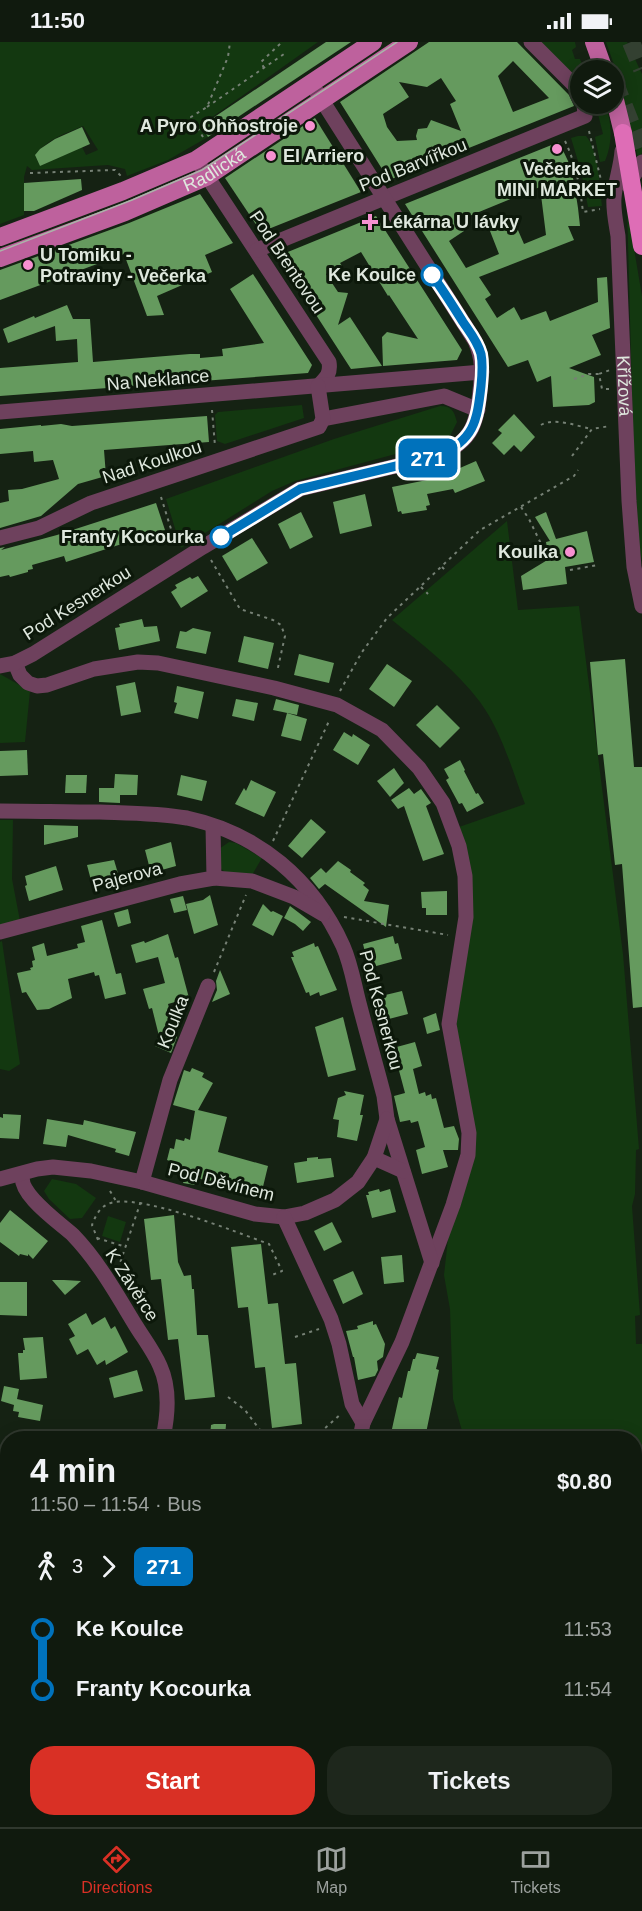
<!DOCTYPE html>
<html lang="en">
<head>
<meta charset="utf-8">
<style>
  :root { --surface:#101a0e; --page:#1e271c; --text:#f1f3f6; --muted:#9ca19e; --line:#30382e; --accent:#d93025 }
  body { margin:0; font-family:Arial,sans-serif; background:var(--page); color:var(--text); height:100vh; display:flex; flex-direction:column; font-size:22px; white-space:nowrap }
  * { box-sizing:border-box; margin:0 }
  p { font-size:20px; color:var(--muted) }
  .icon { flex:none; width:33px; height:33px; fill:none; stroke:currentColor; stroke-width:2; stroke-linecap:round; stroke-linejoin:round }
  .map { position:relative; flex:1; overflow:hidden }
  .drawer { position:absolute; left:0px; top:1389px; width:642px; height:396px; display:flex; flex-direction:column; background:var(--surface); border-radius:24px 24px 0 0; box-shadow:0 3px 15px #0003,0 0 0 2px var(--line) }
  .drawer>* { flex:none }
  .badge { padding:0 12px; border-radius:9px; font-size:21px; line-height:39px }
  .fabs { position:absolute; left:570px; top:18px; display:grid; gap:12px }
  .fabs a { display:grid; place-items:center; width:54px; height:54px; border-radius:50%; background:var(--surface); box-shadow:0 3px 15px #0003,0 0 0 2px var(--line); font-size:30px }
  .map>.badge { position:absolute; translate:-50% -50%; box-shadow:0 0 0 3px #fff }
  .legs { display:flex; align-items:center; gap:9px; height:66px; padding:0 30px; font-size:20px }
  .legs p { margin-inline-start:auto }
  .head { display:flex; align-items:center; justify-content:space-between; height:102px; padding:0 30px }
  h1 { font-size:33px; font-weight:700; line-height:45px }
  .action { display:flex; gap:12px; margin-top:auto; padding:12px 30px }
  .action a { flex:1; height:69px; border-radius:24px; background:var(--accent); color:#fff; font-size:24px; font-weight:700; line-height:69px; text-align:center }
  .action a+a { background:var(--page); color:var(--text) }
  ul { padding:0 30px; list-style:none }
  li { display:flex; align-items:center; gap:21px; height:60px; font-size:22px }
  li i { display:grid; place-items:center; width:9px; height:100%; margin:0 8px; background:currentColor }
  li i::after { content:''; width:15px; height:15px; margin:-8px; border:4px solid; border-radius:50%; background:var(--surface) }
  li p { margin-inline-start:auto }
  li:first-child i { background:linear-gradient(#0000 50%,currentColor 0) }
  li:last-child i { background:linear-gradient(currentColor 50%,#0000 0) }
  .status { display:flex; justify-content:space-between; align-items:center; height:42px; padding:0 30px; background:var(--surface); direction:ltr }
  .status svg { height:16px; fill:currentColor }
  .tabs { display:flex; justify-content:space-around; align-items:center; height:84px; border-top:2px solid var(--line); background:var(--surface); font-size:16px; color:var(--muted) }
  .tabs a { display:grid; justify-items:center; gap:3px }
  .tabs .current { color:var(--accent) }
  .map>svg:first-child { display:block }
  .green { fill:#133810; fill-rule:evenodd }
  .building { fill:#659a5e; fill-rule:evenodd }
  .lines { fill:none; stroke-linecap:round; stroke-linejoin:round }
  .highway-tunnel { stroke:#334031; stroke-width:18; stroke-dasharray:18 9; stroke-linecap:butt }
  .path { stroke:#768175; stroke-width:2; stroke-dasharray:3 4.5; stroke-linecap:butt }
  .minor { stroke:#6e415d; stroke-width:15 }
  .major { stroke:#be619d; stroke-width:18 }
  .highway { stroke:#de6db6; stroke-width:18 }
  .tram { stroke:#aab4a9; stroke-width:1.5 }
  .line-1-casing { stroke:#fff; stroke-width:14 }
  .line-1 { stroke:#0072bc; stroke-width:9 }
  .poi-dot { fill:#f690d0; stroke:#0c180a; stroke-width:2 }
  .stop-1-dot { fill:#fff; stroke:#0072bc; stroke-width:3 }
  .labels { text-anchor:middle; stroke-width:6; stroke-linejoin:round; paint-order:stroke }
  .poi-label { font-size:18px; font-weight:bold; fill:#dfe8de; stroke:#0c180a; text-anchor:start }
  .street-label { font-size:18px; fill:#dfe8de; stroke:#0c180a }
  .stop-label { font-size:18px; font-weight:bold; fill:#dfe8de; stroke:#0c180a; text-anchor:end }
</style>
</head>
<body>
<div class="status"><b>11:50</b><svg viewBox="0 0 49 12"><path d="M0 12V9h3v3zM5 12V6h3v6zM10 12V3h3v9zM15 12V0h3v12zM26 1h20v11H26zM47 4h2v5h-2z"/></svg></div>
<div class="map">
<svg width="642" height="1785" viewBox="0 0 642 1785">
  <rect width="100%" height="100%" fill="#152213"/>
  <!-- green -->
  <g class="green">
    <path d="M 0,0 L 318,0 L 201,83 L 208,95 L 168,118 L 127,134 L 125,127 L 108,123 L 32,128 L 27,124 L 24,135 L 24,173 L 0,182 ZM 83,84 L 98,108 L 86,113 L 82,105 L 40,124 L 35,113 C 46,98 66,91 83,84 Z"/>
    <path d="M 537,0 L 575,0 L 576,5 L 572,8 L 575,17 L 580,17 L 582,22 L 571,31 Z"/>
    <path d="M 606,0 L 627,0 L 642,32 L 642,111 L 638,116 L 618,34 Z"/>
    <path d="M 594,62 L 605,62 C 612,80 613,101 605,119 L 600,120 L 595,95 L 603,92 L 597,68 Z"/>
    <path d="M 578,94 L 586,94 C 598,107 600,146 602,164 L 588,165 L 581,129 L 571,96 Z"/>
    <path d="M 627,165 L 642,254 L 642,519 L 639,505 L 633,387 Z"/>
    <path d="M 302,363 L 304,376 L 225,402 L 217,399 L 215,373 L 218,370 Z"/>
    <path d="M 440,364 C 452,364 454,369 457,380 L 451,392 L 444,399 L 295,439 L 272,449 L 181,506 L 166,457 L 334,397 Z"/>
    <path d="M 507,479 L 518,568 L 579,564 L 623,912 L 639,1107 L 636,1108 L 635,1152 L 632,1164 L 640,1273 L 635,1274 L 636,1302 L 642,1302 L 642,1411 L 635,1411 L 634,1396 L 464,1396 L 453,1357 L 450,1267 L 444,1233 L 450,1179 L 469,1130 L 456,979 L 470,892 L 459,785 L 525,762 C 512,728 502,690 480,660 C 456,628 423,603 392,578 Z"/>
    <path d="M 0,632 L 30,649 L 25,700 L 0,701 Z"/>
    <path d="M 0,778 L 13,778 L 12,837 L 20,879 L 0,885 Z"/>
    <path d="M 229,800 L 236,801 L 262,816 L 252,833 L 225,830 L 219,825 L 219,807 Z"/>
    <path d="M 2,899 L 20,1022 L 9,1029 L 0,1027 L 0,900 Z"/>
    <path d="M 52,1137 L 76,1142 L 96,1156 L 82,1176 L 70,1177 L 49,1157 L 44,1149 Z"/>
    <path d="M 108,1174 L 126,1180 L 120,1200 L 102,1194 Z"/>
  </g>
  <!-- building -->
  <g class="building">
    <path d="M 326,0 L 351,0 L 208,95 L 201,84 Z"/>
    <path d="M 429,0 L 517,0 L 569,53 L 574,64 L 389,138 L 340,60 ZM 513,19 L 549,56 L 513,70 L 498,34 ZM 441,36 L 456,59 L 450,62 L 461,89 L 431,78 L 427,86 L 418,87 L 416,94 L 417,98 L 397,99 L 387,85 L 383,72 L 409,55 L 399,40 L 427,45 Z"/>
    <path d="M 315,76 L 361,150 L 261,190 L 225,136 Z"/>
    <path d="M 82,85 L 90,102 L 40,124 L 35,113 L 40,107 L 55,97 Z"/>
    <path d="M 559,100 L 568,119 L 574,140 L 578,166 L 580,184 L 568,184 L 574,198 L 479,235 L 491,253 L 485,257 L 497,276 L 514,265 L 521,278 L 546,269 L 550,279 L 598,260 L 597,236 L 607,235 L 610,286 L 592,293 L 601,313 L 569,326 L 594,335 L 595,360 L 589,363 L 553,365 L 551,334 L 537,340 L 528,318 L 508,325 L 405,162 ZM 540,145 L 546,193 L 524,202 L 514,179 L 490,189 L 499,212 L 466,226 L 449,199 L 464,189 L 457,179 Z"/>
    <path d="M 81,137 L 82,148 L 34,169 L 24,169 L 24,141 Z"/>
    <path d="M 200,152 L 233,201 L 205,213 L 212,230 L 157,254 L 164,273 L 147,274 L 124,212 L 0,258 L 0,228 L 129,181 Z"/>
    <path d="M 376,174 L 462,308 L 457,318 L 383,324 L 382,295 L 387,290 L 418,297 L 389,253 L 388,254 L 361,210 L 340,221 L 342,224 L 326,232 L 338,250 L 348,251 L 338,283 L 350,275 L 382,324 L 351,327 L 278,214 Z"/>
    <path d="M 253,232 L 312,323 L 308,331 L 0,354 L 0,326 L 78,320 L 77,297 L 56,299 L 55,284 L 8,301 L 3,287 L 34,274 L 35,276 L 67,263 L 73,277 L 90,277 L 93,320 L 190,312 L 200,312 L 200,316 L 223,314 L 222,307 L 264,301 L 230,247 Z"/>
    <path d="M 514,372 L 535,395 L 521,410 L 514,403 L 504,413 L 492,401 L 502,391 L 498,388 Z"/>
    <path d="M 207,374 L 209,400 L 104,408 L 106,434 L 78,442 L 41,474 L 0,486 L 0,461 L 9,459 L 8,448 L 22,447 L 59,437 L 53,418 L 34,420 L 33,409 L 0,412 L 0,387 L 41,383 L 41,384 L 61,382 L 72,384 Z"/>
    <path d="M 476,419 L 485,439 L 455,451 L 453,447 L 427,452 L 430,463 L 426,464 L 427,468 L 402,472 L 401,469 L 398,470 L 392,445 L 437,436 Z"/>
    <path d="M 365,452 L 372,484 L 340,492 L 333,460 Z"/>
    <path d="M 156,461 L 165,488 L 66,520 L 64,514 L 32,523 L 33,527 L 28,528 L 28,530 L 10,535 L 9,533 L 0,535 L 0,506 L 5,505 L 1,508 L 57,493 Z"/>
    <path d="M 301,470 L 313,495 L 290,507 L 278,482 Z"/>
    <path d="M 546,470 L 556,497 L 587,489 L 594,520 L 565,525 L 567,542 L 523,548 L 521,534 L 549,517 L 546,500 L 550,499 L 535,475 Z"/>
    <path d="M 252,496 L 268,521 L 237,539 L 222,514 Z"/>
    <path d="M 198,534 L 208,549 L 181,566 L 171,550 L 177,546 L 175,543 L 190,535 L 192,537 Z"/>
    <path d="M 142,577 L 144,585 L 157,584 L 160,599 L 119,608 L 115,586 L 120,585 L 119,582 Z"/>
    <path d="M 193,586 L 211,590 L 206,612 L 176,606 L 180,589 L 186,590 Z"/>
    <path d="M 244,594 L 274,601 L 268,627 L 238,620 Z"/>
    <path d="M 299,612 L 334,621 L 329,641 L 294,633 Z"/>
    <path d="M 625,617 L 634,725 L 642,725 L 642,965 L 633,966 L 622,822 L 615,823 L 603,712 L 598,713 L 590,620 Z"/>
    <path d="M 387,622 L 412,639 L 394,665 L 369,647 Z"/>
    <path d="M 135,640 L 141,670 L 121,674 L 116,644 Z"/>
    <path d="M 177,644 L 204,650 L 198,677 L 174,671 L 177,661 L 174,660 Z"/>
    <path d="M 236,657 L 258,661 L 254,679 L 232,674 Z"/>
    <path d="M 276,657 L 299,663 L 297,673 L 273,668 Z"/>
    <path d="M 437,663 L 460,686 L 440,706 L 416,683 Z"/>
    <path d="M 287,671 L 307,677 L 301,699 L 281,694 Z"/>
    <path d="M 344,690 L 352,695 L 353,692 L 370,703 L 358,723 L 333,708 Z"/>
    <path d="M 27,708 L 28,733 L 0,734 L 0,709 Z"/>
    <path d="M 460,718 L 465,728 L 464,729 L 476,752 L 478,751 L 484,761 L 467,770 L 462,761 L 459,762 L 446,738 L 449,736 L 444,727 Z"/>
    <path d="M 394,726 L 404,741 L 390,755 L 377,739 Z"/>
    <path d="M 115,732 L 138,733 L 137,753 L 120,753 L 120,761 L 99,760 L 99,746 L 114,746 Z"/>
    <path d="M 66,733 L 87,733 L 86,751 L 65,751 Z"/>
    <path d="M 181,733 L 207,739 L 202,759 L 177,753 Z"/>
    <path d="M 251,738 L 276,750 L 264,775 L 235,762 L 244,746 L 246,749 Z"/>
    <path d="M 409,746 L 414,752 L 421,747 L 431,761 L 426,764 L 444,812 L 423,819 L 404,764 L 398,767 L 391,758 Z"/>
    <path d="M 311,777 L 326,790 L 302,816 L 288,804 Z"/>
    <path d="M 44,783 L 78,784 L 78,795 L 44,803 Z"/>
    <path d="M 171,800 L 176,824 L 151,831 L 145,808 Z"/>
    <path d="M 114,818 L 120,838 L 93,846 L 87,823 Z"/>
    <path d="M 338,819 L 351,828 L 350,830 L 365,841 L 363,843 L 369,848 L 364,859 L 389,863 L 386,885 L 325,842 L 319,847 L 310,836 L 321,826 L 326,831 Z"/>
    <path d="M 56,824 L 63,848 L 29,859 L 25,844 L 27,843 L 25,834 Z"/>
    <path d="M 447,849 L 447,873 L 426,873 L 426,866 L 422,866 L 421,850 Z"/>
    <path d="M 210,853 L 218,883 L 194,892 L 186,862 L 203,858 Z"/>
    <path d="M 183,854 L 187,868 L 174,871 L 170,857 Z"/>
    <path d="M 263,862 L 271,870 L 273,869 L 283,874 L 273,894 L 252,883 Z"/>
    <path d="M 290,864 L 311,880 L 303,889 L 295,882 L 284,876 Z"/>
    <path d="M 128,867 L 131,881 L 118,885 L 114,871 Z"/>
    <path d="M 102,878 L 116,932 L 121,931 L 126,952 L 105,957 L 99,933 L 95,934 L 94,930 L 68,937 L 72,956 L 49,967 L 37,968 L 26,950 L 22,951 L 17,931 L 31,928 L 30,926 L 33,925 L 32,919 L 35,918 L 32,905 L 44,901 L 47,914 L 78,906 L 77,902 L 85,900 L 81,884 Z"/>
    <path d="M 168,892 L 175,916 L 178,915 L 189,956 L 168,962 L 177,995 L 171,1011 L 155,1004 L 159,994 L 152,966 L 149,967 L 143,947 L 165,941 L 158,915 L 136,921 L 131,903 L 144,899 L 145,901 Z"/>
    <path d="M 393,894 L 395,902 L 398,901 L 402,917 L 369,926 L 363,902 Z"/>
    <path d="M 314,901 L 315,905 L 318,904 L 337,948 L 320,954 L 319,950 L 310,954 L 309,950 L 306,951 L 291,915 L 294,915 L 292,910 Z"/>
    <path d="M 220,928 L 230,952 L 212,960 L 217,948 L 216,939 Z"/>
    <path d="M 402,949 L 408,972 L 385,978 L 377,955 Z"/>
    <path d="M 436,971 L 440,988 L 427,992 L 423,976 Z"/>
    <path d="M 343,975 L 356,1028 L 328,1035 L 315,985 Z"/>
    <path d="M 415,1000 L 422,1024 L 413,1027 L 419,1052 L 425,1050 L 426,1054 L 431,1052 L 432,1057 L 436,1056 L 444,1086 L 454,1084 L 459,1097 L 458,1108 L 443,1108 L 448,1125 L 422,1132 L 416,1108 L 425,1105 L 418,1079 L 411,1081 L 410,1078 L 400,1080 L 394,1054 L 405,1051 L 393,1006 Z"/>
    <path d="M 192,1026 L 204,1031 L 202,1035 L 213,1041 L 198,1068 L 227,1075 L 218,1110 L 268,1124 L 261,1153 L 197,1136 L 195,1143 L 183,1141 L 186,1133 L 168,1128 L 170,1119 L 167,1118 L 170,1106 L 174,1107 L 176,1097 L 184,1099 L 185,1096 L 190,1098 L 195,1069 L 173,1063 L 184,1028 L 190,1030 Z"/>
    <path d="M 344,1049 L 364,1053 L 360,1073 L 363,1073 L 357,1099 L 337,1095 L 339,1078 L 333,1077 L 338,1056 L 346,1053 Z"/>
    <path d="M 3,1072 L 21,1073 L 19,1097 L 0,1096 L 0,1075 L 3,1076 Z"/>
    <path d="M 47,1077 L 83,1083 L 84,1078 L 136,1090 L 129,1114 L 115,1110 L 116,1107 L 68,1093 L 66,1105 L 43,1102 Z"/>
    <path d="M 318,1115 L 318,1117 L 331,1116 L 334,1135 L 297,1141 L 294,1121 L 307,1119 L 307,1116 Z"/>
    <path d="M 379,1147 L 380,1150 L 390,1147 L 396,1170 L 372,1176 L 366,1153 L 369,1153 L 368,1150 Z"/>
    <path d="M 10,1168 L 48,1199 L 33,1217 L 28,1212 L 28,1214 L 20,1212 L 19,1214 L 0,1200 L 0,1181 Z"/>
    <path d="M 174,1173 L 178,1220 L 184,1234 L 191,1233 L 192,1247 L 194,1247 L 197,1293 L 208,1293 L 215,1355 L 185,1358 L 178,1297 L 168,1298 L 161,1237 L 151,1238 L 144,1177 Z"/>
    <path d="M 332,1180 L 342,1200 L 324,1209 L 314,1189 Z"/>
    <path d="M 261,1202 L 268,1262 L 278,1261 L 285,1322 L 296,1321 L 302,1382 L 272,1386 L 265,1325 L 255,1326 L 248,1265 L 238,1266 L 231,1205 Z"/>
    <path d="M 402,1213 L 404,1240 L 384,1242 L 381,1215 Z"/>
    <path d="M 353,1229 L 363,1252 L 343,1262 L 333,1238 Z"/>
    <path d="M 52,1238 L 64,1238 L 81,1239 L 65,1253 Z"/>
    <path d="M 0,1240 L 27,1240 L 27,1274 L 0,1273 Z"/>
    <path d="M 86,1271 L 92,1283 L 105,1275 L 111,1287 L 115,1284 L 128,1310 L 106,1323 L 105,1318 L 97,1323 L 88,1307 L 77,1313 L 69,1297 L 75,1294 L 68,1282 Z"/>
    <path d="M 373,1279 L 373,1283 L 376,1282 L 385,1302 L 383,1315 L 377,1319 L 378,1328 L 375,1334 L 358,1338 L 354,1315 L 353,1315 L 346,1289 L 358,1287 L 357,1284 Z"/>
    <path d="M 43,1295 L 47,1336 L 20,1338 L 18,1311 L 23,1311 L 23,1308 L 25,1308 L 23,1296 Z"/>
    <path d="M 417,1311 L 439,1315 L 436,1327 L 439,1328 L 425,1396 L 390,1396 L 399,1355 L 402,1356 L 408,1329 L 410,1329 L 413,1317 L 415,1317 Z"/>
    <path d="M 137,1328 L 143,1349 L 114,1356 L 109,1336 Z"/>
    <path d="M 4,1344 L 19,1347 L 17,1357 L 43,1363 L 40,1379 L 18,1375 L 19,1370 L 13,1369 L 14,1363 L 1,1359 Z"/>
    <path d="M 214,1382 L 226,1382 L 225,1396 L 210,1396 L 211,1383 Z"/>
  </g>
  <g class="lines">
    <!-- highway-tunnel -->
    <g class="highway-tunnel">
      <path d="M 631,0 L 642,27"/>
      <path d="M 614,39 L 642,110"/>
    </g>
    <!-- path -->
    <g class="path">
      <path d="M 264,26 L 261,20 L 282,0"/>
      <path d="M 207,65 L 284,12"/>
      <path d="M 589,89 L 601,138"/>
      <path d="M 203,95 L 191,75 L 207,65 L 228,15 L 230,0"/>
      <path d="M 565,99 C 576,122 580,145 583,170 L 600,167"/>
      <path d="M 30,131 L 115,128 L 121,134"/>
      <path d="M 574,337 L 589,332 L 599,332"/>
      <path d="M 609,347 L 602,347 L 599,332 L 610,328"/>
      <path d="M 212,368 L 215,404"/>
      <path d="M 541,383 C 554,375 577,384 591,387"/>
      <path d="M 572,414 L 592,387 L 610,384"/>
      <path d="M 161,455 L 176,503"/>
      <path d="M 521,465 L 529,477 L 544,508"/>
      <path d="M 211,518 L 240,567 L 273,578 L 281,583 L 285,594 L 277,630"/>
      <path d="M 442,525 L 447,530"/>
      <path d="M 570,528 L 598,523"/>
      <path d="M 421,545 L 428,552"/>
      <path d="M 340,649 L 362,610 L 387,576 L 480,488 L 574,434 L 578,428"/>
      <path d="M 273,799 L 330,677"/>
      <path d="M 344,875 L 448,893"/>
      <path d="M 214,930 L 246,853"/>
      <path d="M 110,1149 L 116,1159"/>
      <path d="M 97,1196 L 126,1205"/>
      <path d="M 98,1198 L 92,1183 C 95,1175 99,1166 108,1162 C 135,1149 238,1191 269,1202 L 282,1229 L 272,1233"/>
      <path d="M 118,1227 L 142,1156"/>
      <path d="M 295,1295 L 319,1287"/>
      <path d="M 228,1355 L 245,1368 L 266,1396"/>
      <path d="M 279,1396 L 285,1387 L 298,1396"/>
      <path d="M 314,1396 L 341,1372"/>
      <path d="M 0,1638 L 8,1642"/>
    </g>
    <!-- minor -->
    <g class="minor">
      <path d="M 531,0 L 577,46 L 580,53"/>
      <path id="s1" d="M 622,109 C 621,125 615,140 614,156 C 613,168 616,181 618,194 L 629,459 L 634,525 L 642,564"/>
      <path d="M 201,125 L 329,320 C 331,332 326,336 318,344"/>
      <path d="M 628,143 L 642,120"/>
      <path d="M 257,208 L 585,74 L 584,62"/>
      <path d="M 0,370 L 482,330"/>
      <path d="M 323,377 L 444,354 L 478,368"/>
      <path d="M 0,496 L 39,486 L 91,461 L 319,385 L 323,377 L 318,344"/>
      <path d="M 15,621 L 20,633 L 28,641 L 37,644 L 47,643 L 94,627 L 138,620 L 158,621 L 274,646 L 337,663 L 382,688 L 419,726 L 443,761 L 459,804 L 465,834 L 466,875 L 449,982 L 469,1091 L 468,1113 L 453,1163 L 402,1300 L 363,1381 L 360,1396"/>
      <path d="M 0,624 L 15,621 L 33,612 L 203,505 L 300,447 L 438,414 C 471,400 477,383 480,349 C 482,330 483,317 475,299 L 311,41"/>
      <path d="M 0,769 C 33,769 67,770 100,770 C 129,771 158,771 187,776 C 258,791 313,838 343,904 C 351,922 354,942 359,961 C 367,992 376,1023 384,1054 L 387,1077 L 432,1221"/>
      <path d="M 214,836 L 252,839 L 294,855 L 323,872"/>
      <path d="M 0,890 L 180,842 L 214,836 L 213,784"/>
      <path d="M 374,1116 L 403,1129"/>
      <path d="M 23,1132 C 16,1151 60,1181 73,1193 C 99,1220 117,1253 136,1284 C 144,1297 154,1310 160,1324 C 170,1346 168,1373 163,1396"/>
      <path d="M 0,1137 L 37,1127 L 53,1125 L 91,1129 L 142,1140 L 255,1172 L 284,1175 L 305,1171 L 335,1158 L 358,1140 L 374,1116 L 387,1077"/>
      <path d="M 142,1140 L 170,1038 L 208,944"/>
      <path d="M 284,1175 L 331,1277 L 339,1302 L 352,1362 L 363,1381"/>
      <path d="M 0,1465 L 8,1464"/>
      <path d="M 634,1575 L 642,1551"/>
      <path d="M 0,1612 L 8,1610"/>
      <path d="M 100,1778 L 109,1785"/>
      <path d="M 236,1778 L 241,1785"/>
      <path d="M 504,1785 L 508,1778"/>
      <path d="M 593,1785 L 595,1778"/>
    </g>
    <!-- major -->
    <g class="major">
      <path d="M 594,0 L 604,28"/>
      <path d="M 614,54 L 623,91"/>
      <path d="M 0,195 L 123,149 L 196,118 L 373,0"/>
      <path id="s2" d="M 0,216 L 125,170 L 206,135 L 409,0"/>
    </g>
    <!-- highway -->
    <path class="highway" d="M 623,91 L 642,204"/>
    <!-- tram -->
    <path class="tram" d="M 0,209 L 132,158 L 202,128 L 397,0"/>
  </g>
  <g class="lines">
    <!-- line-1 casing -->
    <g class="line-1-casing">
      <path id="line-1" d="M 221,495 L 300,447 L 438,414 C 474,398 477,380 481,344 C 482,334 483,322 481,312 C 478,300 469,289 463,280 C 453,264 443,248 432,233"/>
    </g>
    <!-- line-1 -->
    <use href="#line-1" class="line-1"/>
  </g>
  <!-- markers -->
  <g class="poi-dot">
    <circle cx="310" cy="84" r="6"/>
    <circle cx="557" cy="107" r="6"/>
    <circle cx="271" cy="114" r="6"/>
    <path d="M367 171h6v6h6v6h-6v6h-6v-6h-6v-6h6z"/>
    <circle cx="28" cy="223" r="6"/>
    <circle cx="570" cy="510" r="6"/>
  </g>
  <g class="stop-1-dot">
    <circle cx="432" cy="233" r="10"/>
    <circle cx="221" cy="495" r="10"/>
  </g>
  <g class="labels">
    <!-- poi labels -->
    <g class="poi-label">
      <text x="298" y="90" text-anchor="end">A Pyro Ohňostroje</text>
      <text x="283" y="120">El Arriero</text>
      <text x="557" y="133" text-anchor="middle">Večerka<tspan x="557" dy="21">MINI MARKET</tspan></text>
      <text x="382" y="186">Lékárna U lávky</text>
      <text x="40" y="219">U Tomiku -<tspan x="40" dy="21">Potraviny - Večerka</tspan></text>
      <text x="558" y="516" text-anchor="end">Koulka</text>
    </g>
    <!-- street labels -->
    <g class="street-label">
      <text transform="translate(413 123) rotate(-22)" y="6">Pod Barvířkou</text>
      <text dy="6" stroke="none"><textPath href="#s2" startOffset="232">Radlická</textPath></text>
      <text transform="translate(287 220) rotate(56)" y="6">Pod Brentovou</text>
      <text transform="translate(158 338) rotate(-5)" y="6">Na Neklance</text>
      <text dy="6" stroke="none"><textPath href="#s1" startOffset="236">Křížová</textPath></text>
      <text transform="translate(152 420) rotate(-18)" y="6">Nad Koulkou</text>
      <text transform="translate(77 561) rotate(-32)" y="6">Pod Kesnerkou</text>
      <text transform="translate(127 835) rotate(-15)" y="6">Pajerova</text>
      <text transform="translate(381 968) rotate(75)" y="6">Pod Kesnerkou</text>
      <text transform="translate(173 980) rotate(-68)" y="6">Koulka</text>
      <text transform="translate(221 1140) rotate(14)" y="6">Pod Děvínem</text>
      <text transform="translate(132 1243) rotate(57)" y="6">K Závěrce</text>
    </g>
    <!-- stop labels -->
    <g class="stop-label">
      <text x="416" y="239">Ke Koulce</text>
      <text x="204" y="501">Franty Kocourka</text>
    </g>
  </g>
</svg>
<div class="fabs">
<a><svg class="icon" aria-label="layers" viewBox="0 0 24 24"><path d="M12 4l9 5-9 5-9-5zM3 14l9 5 9-5"/></svg></a>
</div>
<b class="badge" style="left:428px;top:416px;background:#0072bc;color:#fff">271</b>
<section class="drawer">
<div class="head"><div><h1>4 min</h1><p>11:50 – 11:54 · Bus</p></div><b>$0.80</b></div>
<div class="legs"><svg class="icon" aria-label="walk" viewBox="0 0 24 24"><circle cx="13" cy="4" r="2"/><path d="M13 8l-2 6 4 7M11 14l-3 7M7 12l3-4h3l4 4"/></svg>3<svg class="icon" aria-label="forward" viewBox="0 0 24 24"><path d="M9 5l7 7-7 7"/></svg><b class="badge" style="background:#0072bc;color:#fff">271</b></div>
<ul>
<li><i style="color:#0072bc"></i><b>Ke Koulce</b><p>11:53</p></li>
<li><i style="color:#0072bc"></i><b>Franty Kocourka</b><p>11:54</p></li>
</ul>
<div class="action"><a>Start</a><a>Tickets</a></div>
</section>
</div>
<nav class="tabs">
<a class="current"><svg class="icon" aria-label="directions" viewBox="0 0 24 24"><path d="M12 3l9 9-9 9-9-9zM9 14v-3h6M13 9l2 2-2 2"/></svg>Directions</a>
<a><svg class="icon" aria-label="map" viewBox="0 0 24 24"><path d="M3 6l6-2 6 2 6-2v14l-6 2-6-2-6 2zM9 4v14M15 6v14"/></svg>Map</a>
<a><svg class="icon" aria-label="tickets" viewBox="0 0 24 24"><path d="M3 7h18v10H3zM15 7v10"/></svg>Tickets</a>
</nav>
</body>
</html>
